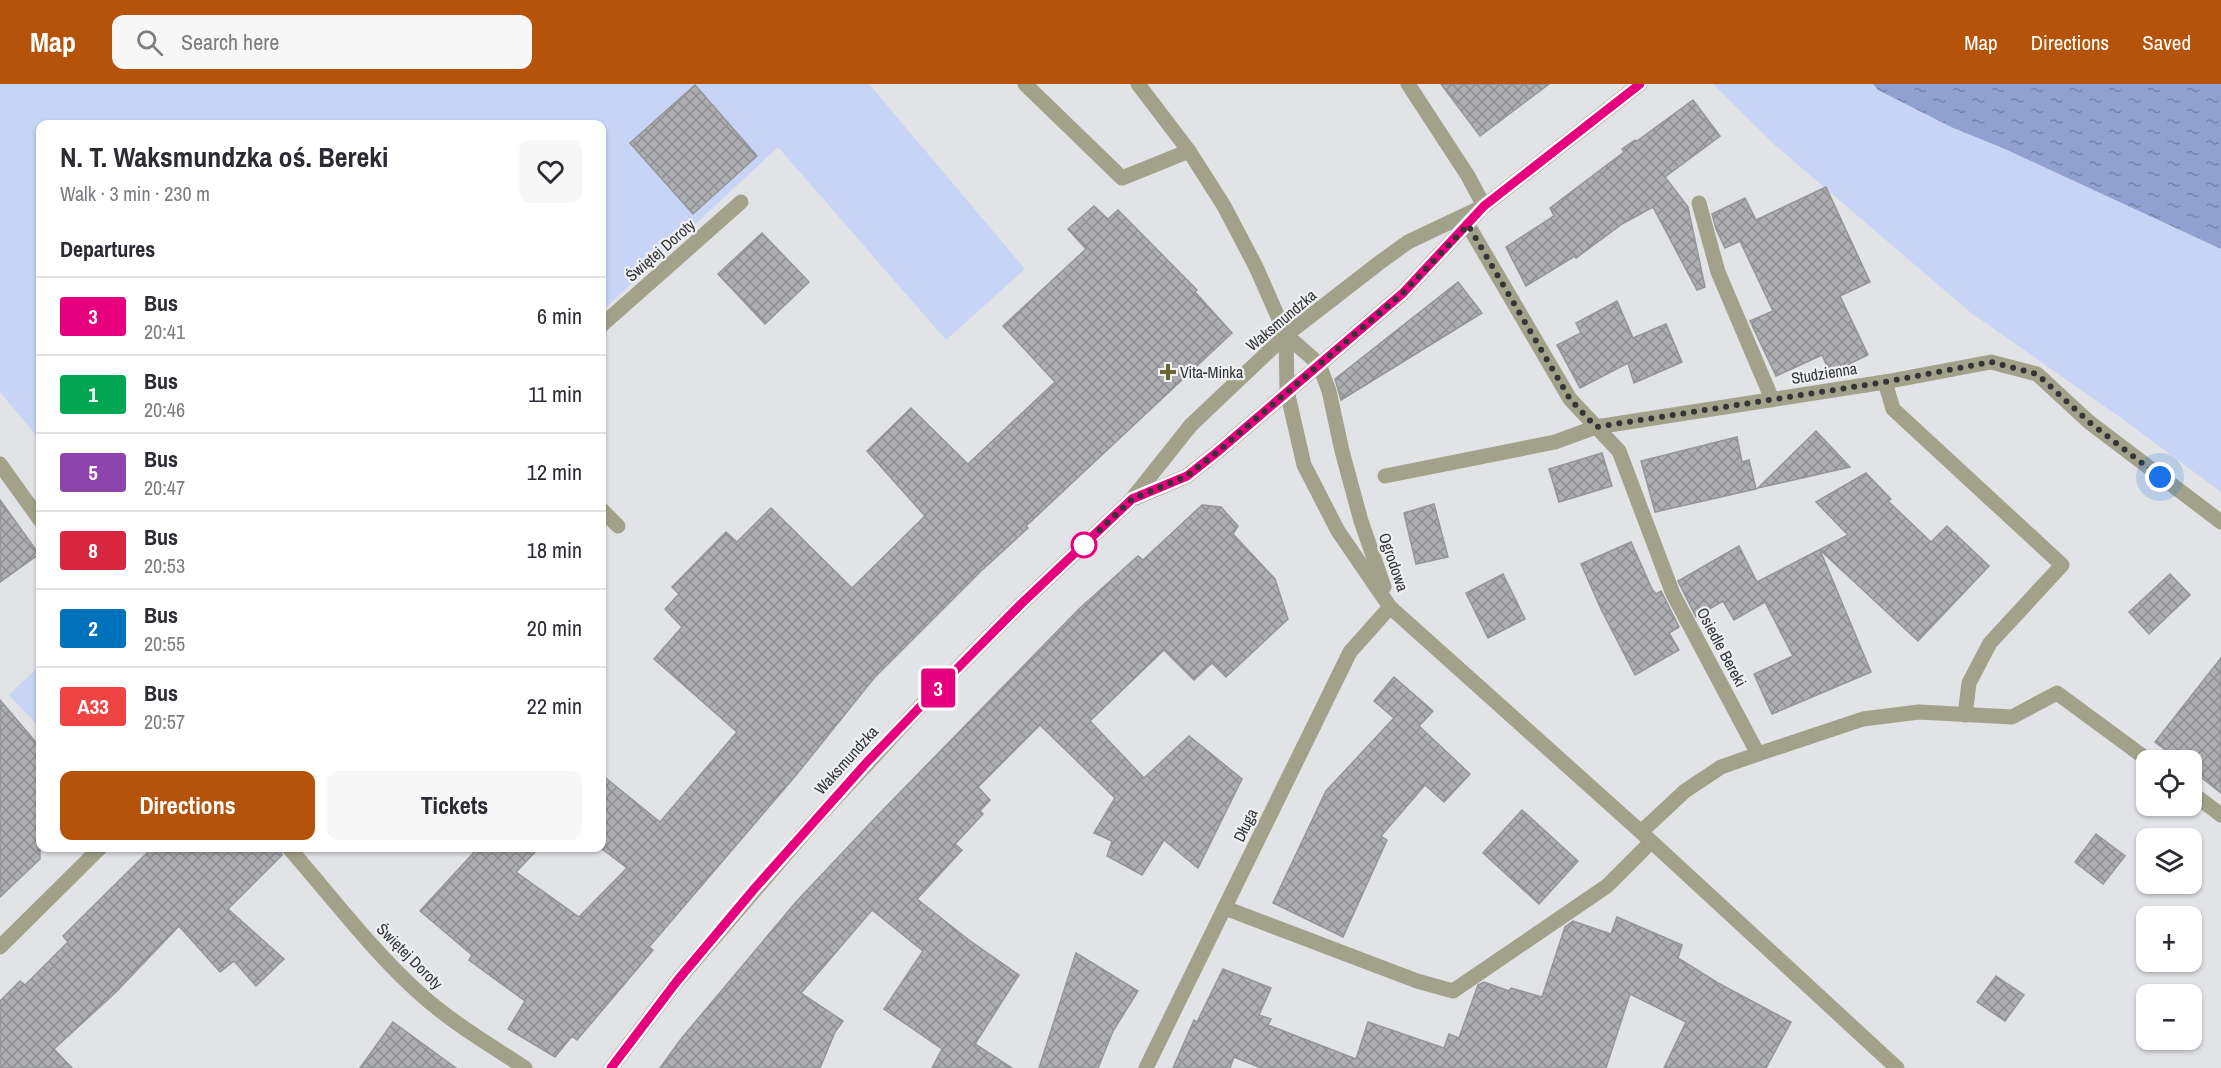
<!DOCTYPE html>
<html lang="en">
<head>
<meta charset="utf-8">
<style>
  :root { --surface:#fff; --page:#f7f7f7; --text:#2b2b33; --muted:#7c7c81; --line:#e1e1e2; --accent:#b45309 }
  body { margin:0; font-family:"Archivo Narrow",sans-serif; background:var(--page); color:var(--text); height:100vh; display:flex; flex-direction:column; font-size:22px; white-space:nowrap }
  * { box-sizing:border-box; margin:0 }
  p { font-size:20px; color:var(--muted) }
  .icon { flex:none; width:33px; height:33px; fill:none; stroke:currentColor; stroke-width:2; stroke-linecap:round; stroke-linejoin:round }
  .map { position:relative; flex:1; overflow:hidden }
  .details { position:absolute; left:36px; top:36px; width:570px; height:732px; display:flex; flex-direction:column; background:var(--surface); border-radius:12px; box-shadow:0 2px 4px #0004 }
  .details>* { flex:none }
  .badge { padding:0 12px; border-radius:4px; font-size:21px; line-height:39px }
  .fabs { position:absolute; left:2136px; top:666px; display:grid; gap:12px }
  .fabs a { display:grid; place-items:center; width:66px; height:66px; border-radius:12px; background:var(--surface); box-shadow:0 2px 4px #0004; font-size:30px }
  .you { position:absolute; width:30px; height:30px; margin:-15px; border:4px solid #fff; border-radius:50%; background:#1a73e8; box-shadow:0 0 0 9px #1a73e833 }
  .map>.badge { position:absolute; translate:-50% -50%; box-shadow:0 0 0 3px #fff }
  h2 { padding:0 24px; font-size:22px; line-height:54px }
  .round { display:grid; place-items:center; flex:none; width:63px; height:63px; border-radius:12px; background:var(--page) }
  .head { display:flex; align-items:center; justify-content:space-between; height:102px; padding:0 24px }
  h1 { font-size:28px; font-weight:700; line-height:45px }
  .button { display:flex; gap:12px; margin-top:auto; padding:12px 24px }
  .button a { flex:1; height:69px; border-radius:12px; background:var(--accent); color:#fff; font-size:24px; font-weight:700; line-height:69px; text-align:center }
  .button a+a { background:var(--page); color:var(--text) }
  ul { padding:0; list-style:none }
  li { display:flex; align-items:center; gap:18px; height:78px; padding:0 24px; border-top:2px solid var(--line) }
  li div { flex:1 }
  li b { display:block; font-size:22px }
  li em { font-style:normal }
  li .badge { min-width:66px; font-weight:700; text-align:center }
  header { display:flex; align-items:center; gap:36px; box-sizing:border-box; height:84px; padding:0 30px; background:var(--accent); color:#fff }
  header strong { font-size:28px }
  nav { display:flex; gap:33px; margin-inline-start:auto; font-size:21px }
  .search { width:420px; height:54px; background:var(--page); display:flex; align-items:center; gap:15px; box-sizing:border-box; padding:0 21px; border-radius:12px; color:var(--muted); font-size:22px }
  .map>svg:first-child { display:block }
  .green { fill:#c7d4f6 }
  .water { fill:url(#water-ripples) }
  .building { fill:url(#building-cross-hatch); stroke:#949598; stroke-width:1.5 }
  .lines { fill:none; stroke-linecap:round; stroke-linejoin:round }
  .minor { stroke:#a2a28a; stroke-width:15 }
  .line-casing { stroke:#fff; stroke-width:14 }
  .line { stroke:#e6007e; stroke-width:9 }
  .walk { stroke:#343536; stroke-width:6; stroke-dasharray:0 10.8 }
  .poi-dot { fill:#686532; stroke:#eff0f3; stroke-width:2 }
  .stop-dot { fill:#fff; stroke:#e6007e; stroke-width:3 }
  .labels { text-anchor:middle; stroke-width:4.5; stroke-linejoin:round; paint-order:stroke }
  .street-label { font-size:16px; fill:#343536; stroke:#eff0f3 }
  .poi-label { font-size:16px; fill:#343536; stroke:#eff0f3; text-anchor:start }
</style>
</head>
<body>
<header>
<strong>Map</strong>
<div class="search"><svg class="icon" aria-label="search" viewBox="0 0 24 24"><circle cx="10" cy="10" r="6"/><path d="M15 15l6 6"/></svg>Search here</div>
<nav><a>Map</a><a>Directions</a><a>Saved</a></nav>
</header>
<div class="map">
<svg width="2221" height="984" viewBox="0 0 2221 984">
  <defs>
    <pattern id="water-ripples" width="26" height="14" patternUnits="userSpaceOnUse" patternTransform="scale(1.5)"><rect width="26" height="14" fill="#8fa0d1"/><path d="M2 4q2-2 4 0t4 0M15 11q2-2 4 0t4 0" fill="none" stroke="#7683aa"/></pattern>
    <pattern id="building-cross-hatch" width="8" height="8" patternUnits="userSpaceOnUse" patternTransform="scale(1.5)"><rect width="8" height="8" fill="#adaeb1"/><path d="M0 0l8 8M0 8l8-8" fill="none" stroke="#8e8e91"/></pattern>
  </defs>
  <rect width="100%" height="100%" fill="#e2e3e6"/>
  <!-- green -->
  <g class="green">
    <path d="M 0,0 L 869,0 L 1025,185 L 946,256 L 778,63 L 602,227 L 602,40 L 40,40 L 40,356 L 0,308 Z"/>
    <path d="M 1713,0 L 1873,0 L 1878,6 L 1951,43 L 2005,65 L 2221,165 L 2221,408 L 2128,339 L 1970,228 L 1776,62 Z"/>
    <path d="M 40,581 L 40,644 L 9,611 Z"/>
  </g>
  <!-- water -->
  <path class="water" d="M 1873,0 L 2221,0 L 2221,165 L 2005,65 L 1951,43 L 1878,6 Z"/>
  <!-- building -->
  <g class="building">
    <path d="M 1441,0 L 1549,0 L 1480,52 Z"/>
    <path d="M 695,1 L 757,72 L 693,130 L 630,59 Z"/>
    <path d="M 1693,16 L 1720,52 L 1665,93 L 1688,123 L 1705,203 L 1697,206 L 1653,123 L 1622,140 L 1576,174 L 1575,172 L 1526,202 L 1506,163 L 1554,132 L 1550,124 L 1624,68 L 1622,65 L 1635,56 L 1637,57 Z"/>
    <path d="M 1826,103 L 1870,198 L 1840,212 L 1868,271 L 1830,289 L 1822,271 L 1776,292 L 1750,237 L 1773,227 L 1740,157 L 1725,164 L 1716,145 L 1712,130 L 1745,114 L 1756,136 Z"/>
    <path d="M 1094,122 L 1108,135 L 1118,126 L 1197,206 L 1195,208 L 1232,249 L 1026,442 L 1028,444 L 980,488 L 874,594 L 797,690 L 649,863 L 653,866 L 577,956 L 572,952 L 555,973 L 508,945 L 525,917 L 469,876 L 472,871 L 420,827 L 478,764 L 539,764 L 516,788 L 579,833 L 627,784 L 602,765 L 602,691 L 660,738 L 737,648 L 654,575 L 682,543 L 665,525 L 679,510 L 672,503 L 726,448 L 737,458 L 771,424 L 852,504 L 925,432 L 867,367 L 911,324 L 968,380 L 1055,298 L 1003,242 L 1086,165 L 1068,145 Z"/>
    <path d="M 762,149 L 809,198 L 765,240 L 718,190 Z"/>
    <path d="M 1458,198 L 1482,229 L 1341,316 L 1335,295 Z"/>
    <path d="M 1617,217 L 1633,254 L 1666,240 L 1682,278 L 1634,299 L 1628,279 L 1580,304 L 1557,261 L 1581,249 L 1576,239 Z"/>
    <path d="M 1816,347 L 1850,383 L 1758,404 Z"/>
    <path d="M 1737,353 L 1742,378 L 1749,376 L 1756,405 L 1655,428 L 1641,377 Z"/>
    <path d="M 1602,369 L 1612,402 L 1559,418 L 1549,385 Z"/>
    <path d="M 1866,389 L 1891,415 L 1888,417 L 1931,458 L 1947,442 L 1989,482 L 1918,557 L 1820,466 L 1871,588 L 1772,630 L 1754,590 L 1793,572 L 1765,518 L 1734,536 L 1723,517 L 1696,533 L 1678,497 L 1739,462 L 1757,498 L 1848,451 L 1816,418 Z"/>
    <path d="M 0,416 L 39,470 L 0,498 Z"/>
    <path d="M 1434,420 L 1448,473 L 1416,480 L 1404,429 Z"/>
    <path d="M 1202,421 L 1221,423 L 1238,442 L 1233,450 L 1275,495 L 1288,535 L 1226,593 L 1212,579 L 1194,596 L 1164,566 L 1090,637 L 1144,694 L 1189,652 L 1242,695 L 1198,784 L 1164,756 L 1142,791 L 1107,772 L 1112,757 L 1094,749 L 1115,714 L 1040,641 L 978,703 L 990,716 L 980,727 L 983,730 L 955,760 L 962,766 L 917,815 L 969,856 L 1019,891 L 975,960 L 1012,984 L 932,984 L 942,965 L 884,925 L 923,867 L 872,826 L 801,909 L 843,937 L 835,948 L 820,984 L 660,984 L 681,955 L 796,818 L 878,731 L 1079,525 L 1138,472 L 1143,476 Z"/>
    <path d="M 1631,458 L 1652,505 L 1656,510 L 1661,507 L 1679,543 L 1669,549 L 1679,566 L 1635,591 L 1601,525 L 1581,480 Z"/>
    <path d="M 1503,490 L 1525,535 L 1488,554 L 1466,509 Z"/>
    <path d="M 2170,490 L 2190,511 L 2149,550 L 2129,528 Z"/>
    <path d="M 2221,574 L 2221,709 L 2192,686 L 2192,676 L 2179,676 L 2155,658 Z"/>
    <path d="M 1394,593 L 1433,627 L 1419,642 L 1470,690 L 1444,718 L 1425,701 L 1381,752 L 1387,756 L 1343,853 L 1273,819 L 1326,707 L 1394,634 L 1374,617 Z"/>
    <path d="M 0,616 L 40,663 L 40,775 L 0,813 Z"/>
    <path d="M 1522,726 L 1578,777 L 1539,820 L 1483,769 Z"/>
    <path d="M 2096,750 L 2125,772 L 2103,800 L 2075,778 Z"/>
    <path d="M 152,764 L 280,764 L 282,771 L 228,825 L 284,875 L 256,902 L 234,877 L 220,888 L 179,842 L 116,908 L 54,965 L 72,984 L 0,984 L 0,917 L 20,897 L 25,901 L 68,858 L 63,852 Z"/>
    <path d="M 1617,833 L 1682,861 L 1678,874 L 1718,899 L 1791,938 L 1766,984 L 1664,984 L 1686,938 L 1630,910 L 1606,984 L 1261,984 L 1234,973 L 1230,984 L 1173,984 L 1194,936 L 1197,938 L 1223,885 L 1271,904 L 1259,931 L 1271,935 L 1268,941 L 1356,975 L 1368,938 L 1444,964 L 1449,950 L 1459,954 L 1478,901 L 1484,898 L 1509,907 L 1511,904 L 1542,913 L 1565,843 L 1573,837 L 1611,850 Z"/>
    <path d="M 1076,869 L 1138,907 L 1113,947 L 1098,984 L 1039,984 Z"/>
    <path d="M 1996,892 L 2024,911 L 2005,937 L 1977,918 Z"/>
    <path d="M 393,938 L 456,984 L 360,984 Z"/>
  </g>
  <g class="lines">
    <!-- minor -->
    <g class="minor">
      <path d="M 1025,0 L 1122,94 L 1189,67"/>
      <path d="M 1138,0 L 1189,67 L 1224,122 L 1256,183 L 1286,251 L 1287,307 L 1304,381 L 1338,447 L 1390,523 L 1641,748 L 1897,984"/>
      <path d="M 1408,0 L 1468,92 L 1484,122"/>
      <path d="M 1699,119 L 1718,188 L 1772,315"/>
      <path d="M 1468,141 L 1570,315 L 1619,367 L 1673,510 L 1758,670 L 1721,683 L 1685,707 L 1641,748"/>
      <path d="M 602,241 L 741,118"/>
      <path d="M 1286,251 L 1319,280 L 1329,307 L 1342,367 L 1361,437 L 1384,503"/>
      <path d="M 1885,298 L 1893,325 L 2062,481 L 1990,559 L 1969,599 L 1965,631"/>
      <path d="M 0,380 L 40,436"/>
      <path d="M 1385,392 L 1555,358 L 1596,343 L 1885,298 L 1991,278 L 2037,290 L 2089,338 L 2221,438"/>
      <path d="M 1135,414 L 1187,392 L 1216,369 L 1403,209 L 1484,122 L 1640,0"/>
      <path d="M 602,426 L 618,442"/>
      <path d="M 1758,670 L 1863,635 L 1919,628 L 2012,633 L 2057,609 L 2148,676"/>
      <path d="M 2192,709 L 2221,731"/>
      <path d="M 289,764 C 331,812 370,864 417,907 C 449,937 489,960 525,984"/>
      <path d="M 1225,824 L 1417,897 L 1453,907 L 1607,802 L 1651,758"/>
      <path d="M 0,863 L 100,764"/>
      <path d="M 611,984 L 677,897 L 811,741 L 925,617 L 1021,520 L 1132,415 L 1191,341 L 1286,251 L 1379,179 L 1408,158 L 1484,122"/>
      <path d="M 1146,984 L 1350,568 L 1390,523"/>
    </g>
  </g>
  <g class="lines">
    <!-- line casing -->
    <g class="line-casing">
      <path id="line" d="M 611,984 L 677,897 L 755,804 L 868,677 L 941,601 L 1021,520 L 1132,415 L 1187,392 L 1216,369 L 1403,209 L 1484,122 L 1640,0"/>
    </g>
    <!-- line -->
    <use href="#line" class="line"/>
    <!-- walk -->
    <path class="walk" d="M 1084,461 L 1132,415 L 1187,392 L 1216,369 L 1403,209 L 1468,141 L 1570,315 L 1596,343 L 1885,298 L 1991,278 L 2037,290 L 2089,338 L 2160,393"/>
  </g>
  <!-- markers -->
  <path class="poi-dot" d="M1165 279h6v6h6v6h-6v6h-6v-6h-6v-6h6z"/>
  <circle class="stop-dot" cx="1084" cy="461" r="12"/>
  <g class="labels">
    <!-- street labels -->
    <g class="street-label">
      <text transform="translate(660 166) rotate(-41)" y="6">Świętej Doroty</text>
      <text transform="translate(1281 236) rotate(-40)" y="6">Waksmundzka</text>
      <text transform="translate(1824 289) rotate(-9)" y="6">Studzienna</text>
      <text transform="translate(1394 478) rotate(71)" y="6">Ogrodowa</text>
      <text transform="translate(1722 563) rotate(62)" y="6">Osiedle Bereki</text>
      <text transform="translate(846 676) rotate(-48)" y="6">Waksmundzka</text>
      <text transform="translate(1245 741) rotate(-64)" y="6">Długa</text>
      <text transform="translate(410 872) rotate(45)" y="6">Świętej Doroty</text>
    </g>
    <!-- poi labels -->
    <g class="poi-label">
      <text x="1180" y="294">Vita-Minka</text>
    </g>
  </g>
</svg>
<div class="fabs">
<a><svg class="icon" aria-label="locate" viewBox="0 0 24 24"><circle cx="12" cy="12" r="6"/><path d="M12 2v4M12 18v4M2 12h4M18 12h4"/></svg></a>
<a><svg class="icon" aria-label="layers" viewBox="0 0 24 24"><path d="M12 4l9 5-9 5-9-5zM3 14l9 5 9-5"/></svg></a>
<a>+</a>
<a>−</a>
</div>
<div class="you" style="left:2160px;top:393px"></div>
<b class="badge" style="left:938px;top:604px;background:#e6007e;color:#fff">3</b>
<section class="details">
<div class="head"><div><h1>N. T. Waksmundzka oś. Bereki</h1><p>Walk · 3 min · 230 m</p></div><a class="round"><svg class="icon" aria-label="heart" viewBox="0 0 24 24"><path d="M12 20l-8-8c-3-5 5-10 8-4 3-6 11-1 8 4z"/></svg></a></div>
<h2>Departures</h2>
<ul>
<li><span class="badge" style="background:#e6007e;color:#fff">3</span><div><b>Bus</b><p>20:41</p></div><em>6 min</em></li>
<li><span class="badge" style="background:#00a651;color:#fff">1</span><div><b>Bus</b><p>20:46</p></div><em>11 min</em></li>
<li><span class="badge" style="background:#8e44ad;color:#fff">5</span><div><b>Bus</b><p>20:47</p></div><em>12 min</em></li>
<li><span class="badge" style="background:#d7263d;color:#fff">8</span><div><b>Bus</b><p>20:53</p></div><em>18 min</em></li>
<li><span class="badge" style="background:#0072bc;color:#fff">2</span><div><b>Bus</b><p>20:55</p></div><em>20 min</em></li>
<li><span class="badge" style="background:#ef4444;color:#fff">A33</span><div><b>Bus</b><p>20:57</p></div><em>22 min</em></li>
</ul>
<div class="button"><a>Directions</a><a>Tickets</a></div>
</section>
</div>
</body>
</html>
